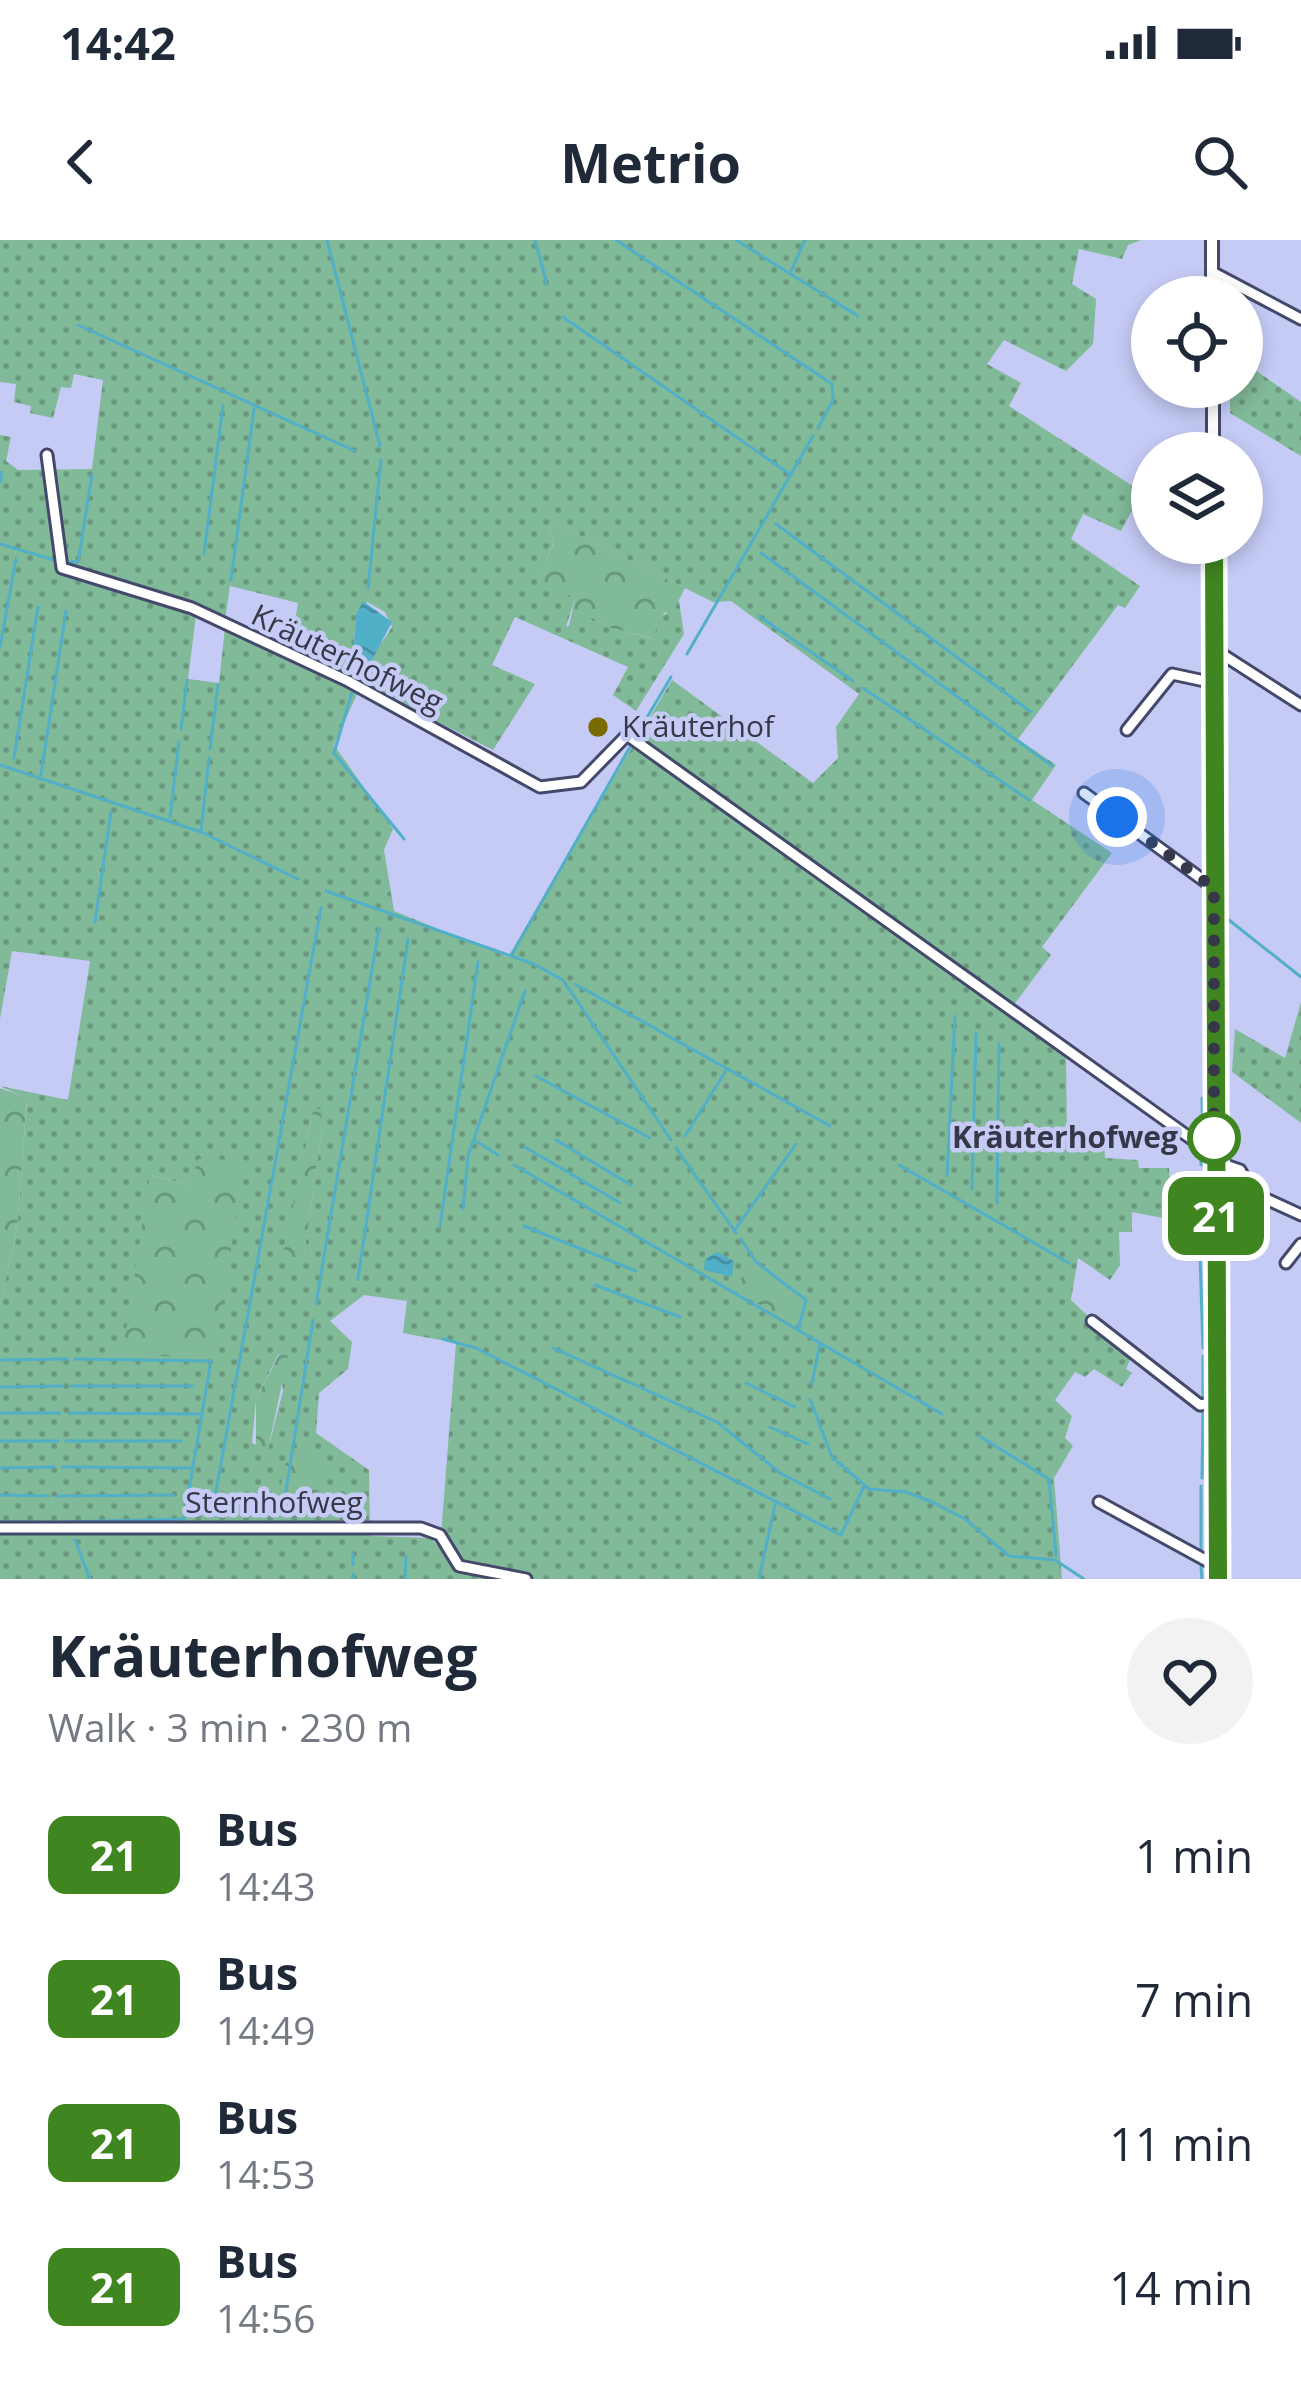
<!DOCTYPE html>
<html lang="en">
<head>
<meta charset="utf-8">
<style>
  :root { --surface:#fff; --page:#f2f2f3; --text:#1f2937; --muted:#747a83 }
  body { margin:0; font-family:"Open Sans",sans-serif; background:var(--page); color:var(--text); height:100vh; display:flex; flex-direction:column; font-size:45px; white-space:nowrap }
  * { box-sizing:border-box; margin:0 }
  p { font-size:39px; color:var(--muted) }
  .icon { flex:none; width:66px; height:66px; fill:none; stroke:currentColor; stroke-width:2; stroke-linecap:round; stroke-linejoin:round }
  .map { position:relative; height:1339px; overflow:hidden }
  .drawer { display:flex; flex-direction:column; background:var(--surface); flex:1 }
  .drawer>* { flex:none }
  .badge { padding:0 24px; border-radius:18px; font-size:42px; line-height:78px }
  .fabs { position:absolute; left:1131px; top:36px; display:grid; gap:24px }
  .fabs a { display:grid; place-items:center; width:132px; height:132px; border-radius:50%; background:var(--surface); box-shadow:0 6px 18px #0003; font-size:60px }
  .you { position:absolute; width:60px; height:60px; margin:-30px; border:9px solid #fff; border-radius:50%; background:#1a73e8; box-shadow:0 0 0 18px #1a73e833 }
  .map>.badge { position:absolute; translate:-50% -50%; box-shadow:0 0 0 6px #fff }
  .round { display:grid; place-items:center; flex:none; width:126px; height:126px; border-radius:63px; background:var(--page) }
  .overview { display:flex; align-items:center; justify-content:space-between; height:204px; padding:0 48px }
  h1 { font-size:57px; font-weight:700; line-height:90px }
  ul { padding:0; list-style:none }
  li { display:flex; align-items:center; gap:36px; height:144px; padding:0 48px }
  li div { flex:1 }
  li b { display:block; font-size:45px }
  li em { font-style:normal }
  li .badge { min-width:132px; font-weight:700; text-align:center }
  .status { display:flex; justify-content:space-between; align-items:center; height:84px; padding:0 60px; background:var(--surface); direction:ltr }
  .status svg { height:33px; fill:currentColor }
  header { display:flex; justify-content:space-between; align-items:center; height:156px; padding:0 48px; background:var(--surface); font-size:54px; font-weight:700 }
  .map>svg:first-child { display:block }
  .grass { fill:url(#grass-dots); fill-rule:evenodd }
  .forest { fill:url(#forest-crowns) }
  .water { fill:url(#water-ripples) }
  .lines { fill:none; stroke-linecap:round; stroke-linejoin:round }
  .stream { stroke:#51afc8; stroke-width:3 }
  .minor-casing { stroke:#44496b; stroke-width:15 }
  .tertiary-casing { stroke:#44496b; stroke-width:16 }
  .minor { stroke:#fff; stroke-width:9 }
  .tertiary { stroke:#fff; stroke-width:10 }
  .line-casing { stroke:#fff; stroke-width:27 }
  .line { stroke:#3f8621; stroke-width:18 }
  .walk { stroke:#363849; stroke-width:12; stroke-dasharray:0 21.6 }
  .poi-dot { fill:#7b6a00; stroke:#c5cbf5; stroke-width:4.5 }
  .stop-dot { fill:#fff; stroke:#3f8621; stroke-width:6 }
  .labels { text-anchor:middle; stroke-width:9; stroke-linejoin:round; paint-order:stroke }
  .street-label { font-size:30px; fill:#363849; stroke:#c5cbf5 }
  .poi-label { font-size:30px; fill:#363849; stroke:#c5cbf5; text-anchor:start }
  .stop-label { font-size:30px; font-weight:bold; fill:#363849; stroke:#c5cbf5; text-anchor:end }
</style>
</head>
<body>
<div class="status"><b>14:42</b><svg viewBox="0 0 49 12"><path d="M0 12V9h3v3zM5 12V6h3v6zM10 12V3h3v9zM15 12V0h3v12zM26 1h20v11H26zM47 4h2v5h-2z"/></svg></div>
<header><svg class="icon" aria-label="back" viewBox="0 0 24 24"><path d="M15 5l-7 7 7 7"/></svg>Metrio<svg class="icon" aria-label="search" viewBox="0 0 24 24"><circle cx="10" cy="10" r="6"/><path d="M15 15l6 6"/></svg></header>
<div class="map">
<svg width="1301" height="1339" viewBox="0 0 1301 1339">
  <defs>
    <pattern id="grass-dots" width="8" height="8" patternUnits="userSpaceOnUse" patternTransform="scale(3)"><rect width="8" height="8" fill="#81ba98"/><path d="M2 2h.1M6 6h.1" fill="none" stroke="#6a987e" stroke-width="1.8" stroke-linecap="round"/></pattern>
    <pattern id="forest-crowns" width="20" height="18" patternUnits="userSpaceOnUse" patternTransform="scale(3)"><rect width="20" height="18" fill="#81ba98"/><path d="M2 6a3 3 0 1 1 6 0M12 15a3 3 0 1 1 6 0" fill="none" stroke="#6a987e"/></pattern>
    <pattern id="water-ripples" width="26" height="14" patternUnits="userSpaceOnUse" patternTransform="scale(3)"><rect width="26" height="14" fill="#51afc8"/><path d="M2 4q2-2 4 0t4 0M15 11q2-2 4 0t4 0" fill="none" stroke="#448fa4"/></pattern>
  </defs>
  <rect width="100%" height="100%" fill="#c5cbf5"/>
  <!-- grass -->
  <g class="grass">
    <path d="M 0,0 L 1141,0 L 1128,5 L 1122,19 L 1079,9 L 1072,44 L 1096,59 L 1093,104 L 1066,131 L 1004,100 L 987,124 L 1021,143 L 1009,166 L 1142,252 L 1121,291 L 1083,274 L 1071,299 L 1140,346 L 1125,368 L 1118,365 L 1018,499 L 1056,525 L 1032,560 L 1112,613 L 1042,707 L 1051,715 L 1007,774 L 1066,816 L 1067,891 L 1103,891 L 1105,918 L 1138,920 L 1139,928 L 1169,928 L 1170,949 L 1200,948 L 1199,974 L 1183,982 L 1132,972 L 1132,992 L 1119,992 L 1120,1025 L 1110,1040 L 1078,1018 L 1071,1060 L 1131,1117 L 1126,1129 L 1132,1133 L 1122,1147 L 1094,1129 L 1085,1137 L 1075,1132 L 1055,1160 L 1072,1176 L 1065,1198 L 1073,1206 L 1054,1238 L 1062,1339 L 0,1339 L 0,1065 L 17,989 L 27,859 L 0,846 L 68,860 L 90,721 L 12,711 L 0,779 L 0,195 L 11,197 L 6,221 L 18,230 L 92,229 L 103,140 L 74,134 L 71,148 L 61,147 L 53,178 L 30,173 L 31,166 L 14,162 L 16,144 L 0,142 ZM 556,284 L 713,362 L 731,361 L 859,454 L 836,487 L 838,518 L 813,543 L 672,440 L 508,717 L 394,671 L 384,610 L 393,589 L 334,505 L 362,443 L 493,510 L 535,444 L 492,425 L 515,377 L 628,427 L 613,455 L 636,471 L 684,394 L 679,361 L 657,382 L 651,398 L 607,387 L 590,376 L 566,387 L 575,358 L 538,339 L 554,302 L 549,287 ZM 230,346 L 298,363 L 289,417 L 225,387 L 219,443 L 188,439 L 197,367 L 225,381 ZM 367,362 L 385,372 L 392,387 L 382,402 L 353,419 L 356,375 ZM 311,880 L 322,887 L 303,1021 L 294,971 ZM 151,935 L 190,945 L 213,1116 ZM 364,1055 L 407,1061 L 403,1093 L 456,1103 L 440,1308 L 430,1298 L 370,1296 L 369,1230 L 316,1193 L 319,1153 L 348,1129 L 352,1102 L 330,1081 ZM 279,1113 L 283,1151 L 268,1209 L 252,1203 L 256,1159 Z"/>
    <path d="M 1242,121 L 1301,162 L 1301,216 L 1230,173 L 1230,147 L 1242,147 Z"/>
    <path d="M 1301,762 L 1301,883 L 1232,832 L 1235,789 L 1285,818 Z"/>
  </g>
  <!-- forest -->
  <g class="forest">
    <path d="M 556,284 L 685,348 L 673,372 L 665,372 L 652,398 L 607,387 L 590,376 L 568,391 L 575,358 L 537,340 L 554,303 L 549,286 Z"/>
    <path d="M 0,848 L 27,858 L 17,989 L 0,1065 Z"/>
    <path d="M 314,867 L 321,870 L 322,887 L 303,1022 L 293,1027 L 282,1020 Z"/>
    <path d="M 198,919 L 246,920 L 213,1116 L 122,1116 L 150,935 L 190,945 Z"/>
    <path d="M 752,1021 L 803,1060 L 797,1086 L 734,1050 Z"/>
    <path d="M 280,1113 L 288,1116 L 268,1209 L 256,1216 L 256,1159 Z"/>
    <path d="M 302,1206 L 319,1212 L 326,1230 L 315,1258 L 294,1270 L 283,1263 C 279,1243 282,1215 302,1206 Z"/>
  </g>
  <!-- water -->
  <g class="water">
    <path d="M 363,361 L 392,382 L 372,420 L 362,427 L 353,419 L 356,375 Z"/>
    <path d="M 717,1012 L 734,1021 L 732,1037 L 704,1030 L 705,1019 Z"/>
  </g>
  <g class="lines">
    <!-- stream -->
    <g class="stream">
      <path d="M 327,0 L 380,206"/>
      <path d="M 535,0 L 547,45"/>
      <path d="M 616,0 L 832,144 L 833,160 L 818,188"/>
      <path d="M 736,0 L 858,76"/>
      <path d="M 791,31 L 805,0"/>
      <path d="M 563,77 L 791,235"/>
      <path d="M 78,85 L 355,211"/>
      <path d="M 0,242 L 2,232"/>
      <path d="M 776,284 L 1031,472"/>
      <path d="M 0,304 L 54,320"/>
      <path d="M 761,313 L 1052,526"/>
      <path d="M 204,314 L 223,166"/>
      <path d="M 68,322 L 78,322 L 92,235"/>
      <path d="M 231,340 L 254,169"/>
      <path d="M 368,348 L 381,220"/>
      <path d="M 759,376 L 853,441"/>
      <path d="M 0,407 L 16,319"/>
      <path d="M 687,414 L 813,196"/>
      <path d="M 355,436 L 358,423"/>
      <path d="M 863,448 L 1029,560"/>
      <path d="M 353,449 L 334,513 L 404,599"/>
      <path d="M 181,489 L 187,440"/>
      <path d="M 636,496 L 671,437"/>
      <path d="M 210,509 L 218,445"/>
      <path d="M 14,518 L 38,367"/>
      <path d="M 0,525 L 201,592 L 298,639"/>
      <path d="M 41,535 L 66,371"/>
      <path d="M 170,578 L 179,502"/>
      <path d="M 201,592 L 209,518"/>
      <path d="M 326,651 L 534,724 L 563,740 L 671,900"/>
      <path d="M 1229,680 L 1301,737"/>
      <path d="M 95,682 L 111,572"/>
      <path d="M 512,714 L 630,507"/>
      <path d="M 575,744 L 830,886"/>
      <path d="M 536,836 L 650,898"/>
      <path d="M 1202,858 L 1203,903"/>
      <path d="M 685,896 L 727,829"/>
      <path d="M 556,900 L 631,945"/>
      <path d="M 476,901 L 498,915"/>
      <path d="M 525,907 L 620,963"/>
      <path d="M 676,908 L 736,993"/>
      <path d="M 514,925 L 798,1090"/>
      <path d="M 899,925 L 1069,1023"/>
      <path d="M 1201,925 L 1201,914"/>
      <path d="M 947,936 L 955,776"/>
      <path d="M 972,949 L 976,793"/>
      <path d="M 997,963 L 999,804"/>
      <path d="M 463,969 L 468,916 L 525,751"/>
      <path d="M 440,986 L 478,722"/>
      <path d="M 524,986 L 636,1031"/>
      <path d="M 734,991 L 796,904"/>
      <path d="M 741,999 L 756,1022 L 806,1060 L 798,1090 L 820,1103 L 812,1144"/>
      <path d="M 1200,1001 L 1201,939"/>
      <path d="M 1200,1017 L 1203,1108"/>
      <path d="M 358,1039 L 408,699"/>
      <path d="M 595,1045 L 680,1077"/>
      <path d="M 316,1064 L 379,688"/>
      <path d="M 443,1099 L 476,1108 L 841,1295 L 864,1246"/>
      <path d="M 820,1103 L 942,1174"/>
      <path d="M 553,1108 L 717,1182 L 780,1233 L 830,1259"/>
      <path d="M 1203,1116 L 1203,1162"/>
      <path d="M 0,1120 L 67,1119"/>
      <path d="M 746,1143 L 795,1167"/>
      <path d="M 71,1146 L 192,1146"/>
      <path d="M 0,1147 L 63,1146"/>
      <path d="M 810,1159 L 832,1217 L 869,1249 L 906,1252 L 932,1262 L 965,1279 L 1009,1316 L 1055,1320 L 1084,1339"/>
      <path d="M 0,1173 L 60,1173"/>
      <path d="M 69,1173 L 199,1174"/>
      <path d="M 770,1187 L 808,1204"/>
      <path d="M 979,1196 L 1049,1239 L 1056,1316"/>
      <path d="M 0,1201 L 58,1201"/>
      <path d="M 66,1201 L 181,1201"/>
      <path d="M 63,1227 L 190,1228"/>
      <path d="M 0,1228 L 54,1227"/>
      <path d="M 1202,1238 L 1203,1173"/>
      <path d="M 1201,1246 L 1201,1316"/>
      <path d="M 0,1255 L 49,1256"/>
      <path d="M 57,1256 L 173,1255"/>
      <path d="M 215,1257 L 321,668"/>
      <path d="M 285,1257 L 313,1080"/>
      <path d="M 0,1282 L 36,1282"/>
      <path d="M 61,1282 L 184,1279 L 211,1121 L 75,1119"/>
      <path d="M 75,1300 L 90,1339"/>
      <path d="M 353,1325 L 353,1314"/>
      <path d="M 1201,1327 L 1202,1339"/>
      <path d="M 353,1334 L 353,1339"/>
      <path d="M 405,1339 L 406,1316"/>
      <path d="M 759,1339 L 775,1265"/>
    </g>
    <!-- minor casing -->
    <g class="minor-casing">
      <g id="minor">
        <path d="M 1212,32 L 1301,79"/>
        <path d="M 47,215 L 62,328 L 192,368 L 348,441 L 540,547 L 581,542 L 627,495 L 1214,915"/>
        <path d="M 1214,409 L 1301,465"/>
        <path d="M 1127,490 L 1172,434 L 1214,443"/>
        <path d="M 1084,553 L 1214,648"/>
        <path d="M 1214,921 L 1240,930 L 1253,953 L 1301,975"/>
        <path d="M 1286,1023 L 1301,1004"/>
        <path d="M 1092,1081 L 1200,1165 L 1217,1162"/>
        <path d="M 1099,1262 L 1218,1327"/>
        <path d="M 0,1288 L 421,1288 L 440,1295 L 459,1326 L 526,1339"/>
      </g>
    </g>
    <!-- tertiary casing -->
    <g class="tertiary-casing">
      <g id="tertiary">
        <path d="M 1212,0 L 1212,57"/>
        <path d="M 1213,147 L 1213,213"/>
        <path d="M 1214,303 L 1218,1339"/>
      </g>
    </g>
    <!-- minor -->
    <use href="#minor" class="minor"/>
    <!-- tertiary -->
    <use href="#tertiary" class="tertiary"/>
  </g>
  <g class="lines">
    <!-- line casing -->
    <g class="line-casing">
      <path id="line" d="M 1214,303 L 1218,1339"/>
    </g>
    <!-- line -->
    <use href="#line" class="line"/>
    <!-- walk -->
    <path class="walk" d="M 1117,577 L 1214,648 L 1214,898"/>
  </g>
  <!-- markers -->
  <circle class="poi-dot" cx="598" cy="487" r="12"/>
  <circle class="stop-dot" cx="1214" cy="898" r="24"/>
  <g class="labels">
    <!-- street labels -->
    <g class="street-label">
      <text transform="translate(347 419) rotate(26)" y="10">Kräuterhofweg</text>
      <text x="274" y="1273">Sternhofweg</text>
    </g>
    <!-- poi labels -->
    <g class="poi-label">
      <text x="622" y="497">Kräuterhof</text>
    </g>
    <!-- stop labels -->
    <g class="stop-label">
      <text x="1178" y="908">Kräuterhofweg</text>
    </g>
  </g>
</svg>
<div class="fabs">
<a><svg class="icon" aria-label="locate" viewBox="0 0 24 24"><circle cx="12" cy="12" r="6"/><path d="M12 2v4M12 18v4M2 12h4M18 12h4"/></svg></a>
<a><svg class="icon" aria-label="layers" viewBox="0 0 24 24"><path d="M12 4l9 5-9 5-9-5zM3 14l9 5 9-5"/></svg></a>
</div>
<div class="you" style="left:1117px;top:577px"></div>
<b class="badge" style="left:1216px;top:976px;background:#3f8621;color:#fff">21</b>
</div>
<section class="drawer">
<div class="overview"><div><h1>Kräuterhofweg</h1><p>Walk · 3 min · 230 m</p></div><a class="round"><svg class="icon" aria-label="heart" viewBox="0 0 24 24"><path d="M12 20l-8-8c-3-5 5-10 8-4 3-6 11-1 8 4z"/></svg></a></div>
<ul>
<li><span class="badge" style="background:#3f8621;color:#fff">21</span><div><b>Bus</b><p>14:43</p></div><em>1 min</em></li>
<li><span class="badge" style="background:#3f8621;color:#fff">21</span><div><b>Bus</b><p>14:49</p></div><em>7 min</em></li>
<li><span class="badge" style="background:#3f8621;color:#fff">21</span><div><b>Bus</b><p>14:53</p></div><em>11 min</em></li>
<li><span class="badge" style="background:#3f8621;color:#fff">21</span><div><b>Bus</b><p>14:56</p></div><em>14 min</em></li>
</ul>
</section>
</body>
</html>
